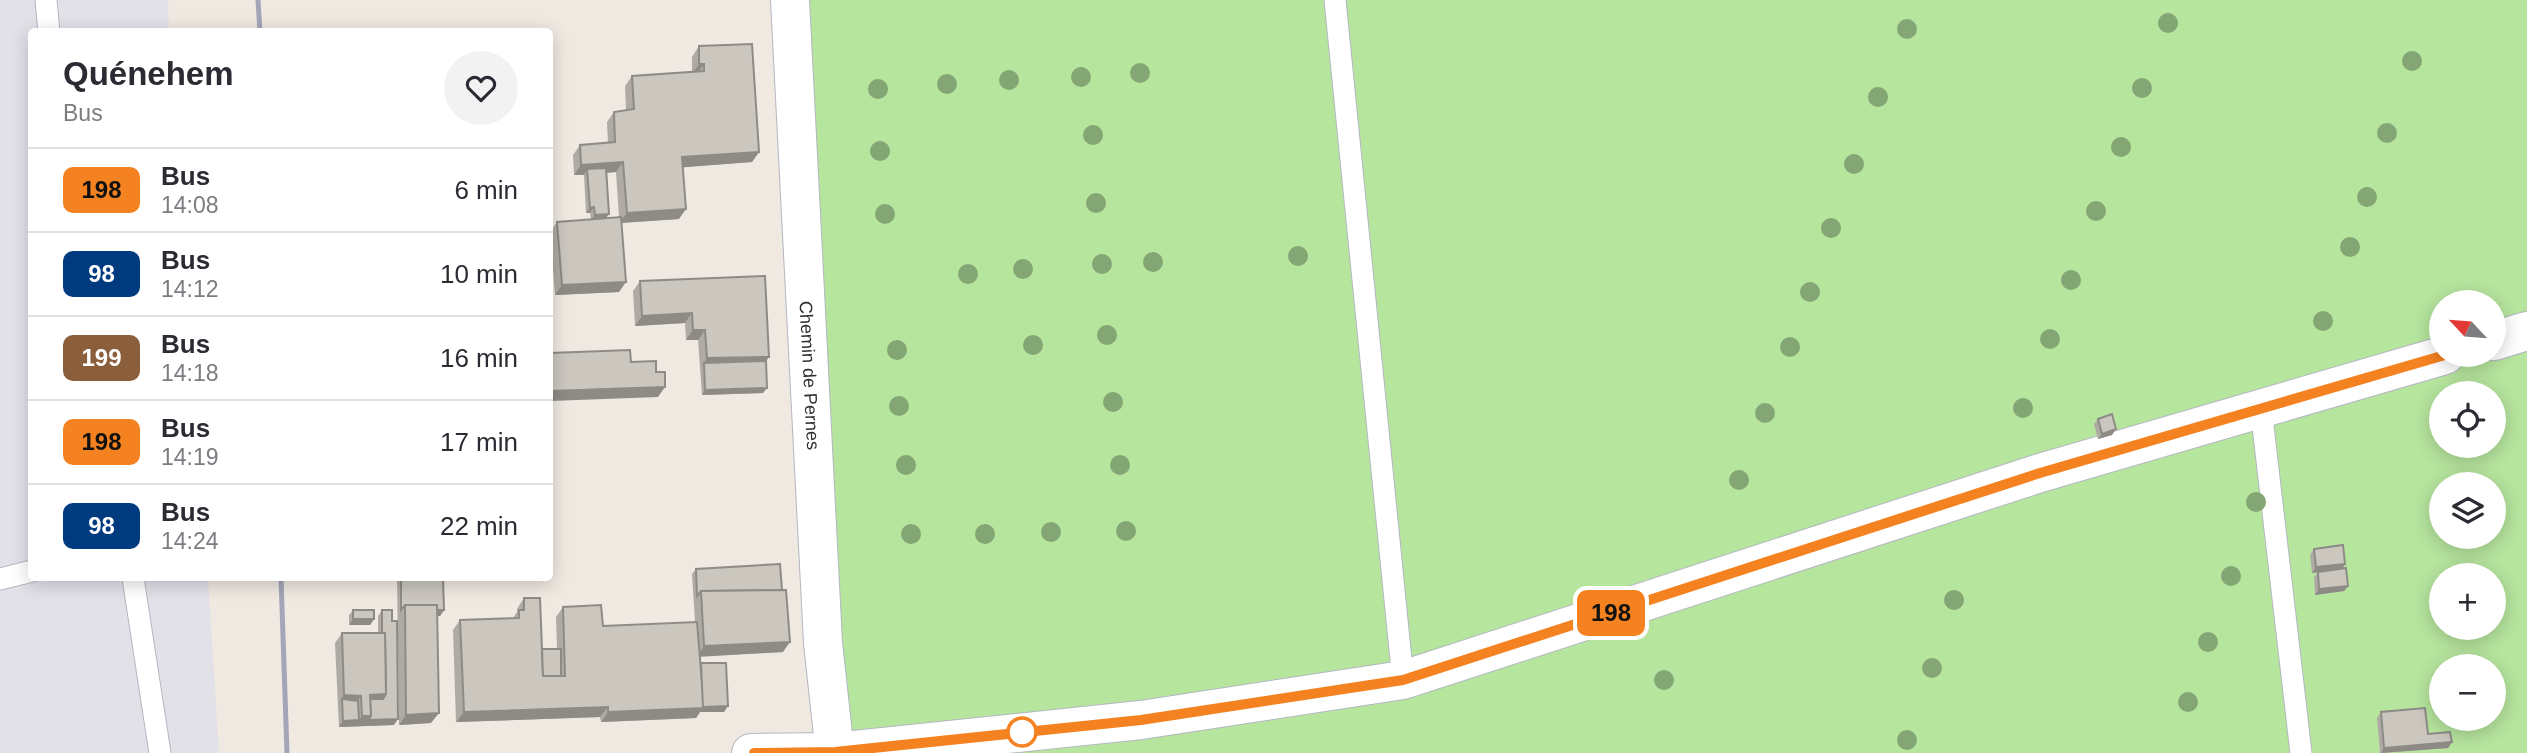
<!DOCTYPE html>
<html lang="fr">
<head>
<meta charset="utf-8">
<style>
  :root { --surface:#fff; --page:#f2f2f3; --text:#2b2b33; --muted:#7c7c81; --line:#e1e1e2 }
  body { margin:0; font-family:Helvetica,sans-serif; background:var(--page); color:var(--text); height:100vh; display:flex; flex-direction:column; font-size:26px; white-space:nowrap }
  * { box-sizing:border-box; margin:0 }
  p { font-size:23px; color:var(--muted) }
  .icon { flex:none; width:38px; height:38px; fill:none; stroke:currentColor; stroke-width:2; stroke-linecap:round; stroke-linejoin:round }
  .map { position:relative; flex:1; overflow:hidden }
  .sheet { position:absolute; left:28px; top:28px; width:525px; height:553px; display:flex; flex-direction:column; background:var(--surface); border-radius:7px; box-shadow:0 4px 18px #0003 }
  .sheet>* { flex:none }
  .badge { padding:0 14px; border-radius:10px; font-size:24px; line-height:46px }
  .needle { width:46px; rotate:296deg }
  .controls { position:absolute; left:2429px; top:290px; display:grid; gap:14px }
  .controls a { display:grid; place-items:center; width:77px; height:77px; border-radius:50%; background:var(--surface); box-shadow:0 4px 18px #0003; font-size:35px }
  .map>.badge { position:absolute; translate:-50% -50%; box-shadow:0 0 0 4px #fff }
  .round { display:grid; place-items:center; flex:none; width:74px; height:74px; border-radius:37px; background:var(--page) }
  .overview { display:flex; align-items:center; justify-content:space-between; height:119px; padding:0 35px }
  h1 { font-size:33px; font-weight:700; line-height:52px }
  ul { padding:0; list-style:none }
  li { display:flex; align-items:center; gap:21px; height:84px; padding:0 35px; border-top:2px solid var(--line) }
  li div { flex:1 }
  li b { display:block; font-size:26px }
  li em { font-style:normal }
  li .badge { min-width:77px; font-weight:700; text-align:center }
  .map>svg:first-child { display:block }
  .industrial { fill:#e3e1e8 }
  .green { fill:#b6e59e; fill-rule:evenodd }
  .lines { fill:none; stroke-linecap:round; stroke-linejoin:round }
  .service-casing { stroke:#b4b7c1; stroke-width:23 }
  .minor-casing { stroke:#b4b7c1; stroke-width:40 }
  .service { stroke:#fff; stroke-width:21 }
  .minor { stroke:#fff; stroke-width:38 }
  .rail { stroke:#a3a6b8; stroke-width:5 }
  .tree { fill:#84a574 }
  .wall { fill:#afaba4; fill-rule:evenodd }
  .shaded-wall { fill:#8e8b86 }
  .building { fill:#cbc7bf; stroke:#8e8b86; stroke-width:2 }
  .line-casing { stroke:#fff; stroke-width:16 }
  .line { stroke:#f58220; stroke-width:10 }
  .stop-dot { fill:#fff; stroke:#f58220; stroke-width:3.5 }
  .labels { text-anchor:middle; stroke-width:6; stroke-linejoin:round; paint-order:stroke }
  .street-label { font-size:18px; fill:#2e2e2e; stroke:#fff }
</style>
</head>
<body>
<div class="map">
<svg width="2527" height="753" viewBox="0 0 2527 753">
  <rect width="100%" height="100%" fill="#efe9e1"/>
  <!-- industrial -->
  <path class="industrial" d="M 0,0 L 168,0 L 169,31 L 32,32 L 32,578 L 208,578 L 219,753 L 0,753 Z"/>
  <!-- green -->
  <path class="green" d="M 790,0 L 2527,0 L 2527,753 L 835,753 ZM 2441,303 L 2494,303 L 2494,355 L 2441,355 ZM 2441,394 L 2494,394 L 2494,446 L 2441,446 ZM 2441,485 L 2494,485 L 2494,537 L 2441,537 ZM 2441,576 L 2494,576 L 2494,628 L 2441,628 ZM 2441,667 L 2494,667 L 2494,719 L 2441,719 Z"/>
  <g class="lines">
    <!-- service casing -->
    <g class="service-casing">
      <g id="service">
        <path d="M 46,0 L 49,32"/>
        <path d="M 1335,0 L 1403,680"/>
        <path d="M 2261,409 L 2301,753"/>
        <path d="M 133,578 L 160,753"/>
        <path d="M 0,579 L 32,571"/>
      </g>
    </g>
    <!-- minor casing -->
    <g class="minor-casing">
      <g id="minor">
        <path id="s1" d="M 790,0 L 823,643 L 835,753"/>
        <path d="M 2494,341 L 2527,331"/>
        <path d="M 751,753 L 835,752 L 1141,720 L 1403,680 L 2040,473 L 2445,355"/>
      </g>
    </g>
    <!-- service -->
    <use href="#service" class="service"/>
    <!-- minor -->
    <use href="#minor" class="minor"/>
    <!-- rail -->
    <g class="rail">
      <path d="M 258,0 L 260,32"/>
      <path d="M 281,578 L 287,753"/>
    </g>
  </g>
  <!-- trees -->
  <g class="tree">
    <circle cx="2168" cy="23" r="10"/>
    <circle cx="1907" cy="29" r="10"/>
    <circle cx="2412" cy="61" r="10"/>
    <circle cx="1140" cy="73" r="10"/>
    <circle cx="1081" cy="77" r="10"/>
    <circle cx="1009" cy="80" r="10"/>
    <circle cx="947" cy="84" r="10"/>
    <circle cx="2142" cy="88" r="10"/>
    <circle cx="878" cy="89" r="10"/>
    <circle cx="1878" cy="97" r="10"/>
    <circle cx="2387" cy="133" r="10"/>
    <circle cx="1093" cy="135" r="10"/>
    <circle cx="2121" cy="147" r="10"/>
    <circle cx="880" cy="151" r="10"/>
    <circle cx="1854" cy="164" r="10"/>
    <circle cx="2367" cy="197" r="10"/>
    <circle cx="1096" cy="203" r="10"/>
    <circle cx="2096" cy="211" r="10"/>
    <circle cx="885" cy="214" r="10"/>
    <circle cx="1831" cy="228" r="10"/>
    <circle cx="2350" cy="247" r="10"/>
    <circle cx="1298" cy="256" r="10"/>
    <circle cx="1153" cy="262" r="10"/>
    <circle cx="1102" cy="264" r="10"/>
    <circle cx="1023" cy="269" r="10"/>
    <circle cx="968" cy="274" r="10"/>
    <circle cx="2071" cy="280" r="10"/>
    <circle cx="1810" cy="292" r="10"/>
    <circle cx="2323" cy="321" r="10"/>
    <circle cx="1107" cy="335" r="10"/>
    <circle cx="2050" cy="339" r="10"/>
    <circle cx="1033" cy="345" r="10"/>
    <circle cx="1790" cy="347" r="10"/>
    <circle cx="897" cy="350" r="10"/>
    <circle cx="1113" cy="402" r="10"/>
    <circle cx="899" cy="406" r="10"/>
    <circle cx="2023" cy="408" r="10"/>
    <circle cx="1765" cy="413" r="10"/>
    <circle cx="906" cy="465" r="10"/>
    <circle cx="1120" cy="465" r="10"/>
    <circle cx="1739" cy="480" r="10"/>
    <circle cx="2256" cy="502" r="10"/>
    <circle cx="1126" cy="531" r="10"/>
    <circle cx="1051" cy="532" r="10"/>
    <circle cx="911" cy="534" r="10"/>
    <circle cx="985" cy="534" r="10"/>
    <circle cx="2231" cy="576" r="10"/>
    <circle cx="1954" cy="600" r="10"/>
    <circle cx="2208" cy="642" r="10"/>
    <circle cx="1932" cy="668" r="10"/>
    <circle cx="1664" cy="680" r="10"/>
    <circle cx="2188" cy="702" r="10"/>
    <circle cx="1907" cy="740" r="10"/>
  </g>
  <!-- wall -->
  <g class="wall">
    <path d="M 699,46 L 759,152 L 752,162 L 683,167 L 679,219 L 622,223 L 619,292 L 555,295 L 550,232 L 557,222 L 591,219 L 590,213 L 586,213 L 584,175 L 574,175 L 573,155 L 580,145 L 608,143 L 607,122 L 614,112 L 626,110 L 625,86 L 632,76 L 692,72 L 692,57 ZM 616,172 L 619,217 L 606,218 L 609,214 L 607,173 Z"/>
    <path d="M 765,276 L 766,361 L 763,393 L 702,395 L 698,340 L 686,340 L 685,323 L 635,326 L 633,291 L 640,281 Z"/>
    <path d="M 2098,419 L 2112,435 L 2098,439 L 2094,424 Z"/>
    <path d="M 2314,549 L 2345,564 L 2342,569 L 2348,586 L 2344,591 L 2315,595 L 2314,577 L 2318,572 L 2312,573 L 2310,555 Z"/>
    <path d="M 696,569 L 783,652 L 700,656 L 700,664 L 724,712 L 700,712 L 696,718 L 601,722 L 600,717 L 456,722 L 453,630 L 460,620 L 513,618 L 517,612 L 517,609 L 524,598 L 542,649 L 557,649 L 556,617 L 563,607 L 603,626 L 695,622 L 692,574 Z"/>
    <path d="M 397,578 L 443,578 L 444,610 L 440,616 L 437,616 L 431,723 L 399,725 Z"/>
    <path d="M 353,610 L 374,619 L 370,625 L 349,625 L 349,615 Z"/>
    <path d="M 382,610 L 394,725 L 339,727 L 335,643 L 342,633 L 378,633 L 378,616 Z"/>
    <path d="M 2381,712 L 2428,734 L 2452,742 L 2448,748 L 2380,753 L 2377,718 Z"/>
  </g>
  <!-- shaded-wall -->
  <g class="shaded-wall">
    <path d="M 699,64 L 704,64 L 697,74 L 692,74 Z"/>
    <path d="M 759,152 L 752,162 L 675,168 L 682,157 Z"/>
    <path d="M 623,162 L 616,172 L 588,174 L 587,169 L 584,175 L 574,175 L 581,165 Z"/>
    <path d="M 594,207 L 590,213 L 586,213 L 590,208 Z"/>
    <path d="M 686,209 L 679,219 L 619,223 L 627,213 Z"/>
    <path d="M 609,214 L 605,219 L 591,220 L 595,215 Z"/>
    <path d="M 626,282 L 619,292 L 555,295 L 562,285 Z"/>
    <path d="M 692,313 L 685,323 L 635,326 L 642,316 Z"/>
    <path d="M 693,330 L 705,330 L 698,340 L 686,340 Z"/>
    <path d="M 769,357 L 762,367 L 704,363 L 707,358 Z"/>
    <path d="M 665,387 L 658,397 L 550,401 L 550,391 Z"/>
    <path d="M 767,388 L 763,393 L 702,395 L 705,390 Z"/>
    <path d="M 2116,429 L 2112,435 L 2098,439 L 2102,434 Z"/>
    <path d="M 2345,564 L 2342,570 L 2312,573 L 2316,567 Z"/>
    <path d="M 2348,586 L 2344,591 L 2315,595 L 2319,589 Z"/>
    <path d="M 405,610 L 444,610 L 440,616 L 405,615 Z"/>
    <path d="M 353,619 L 374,619 L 370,625 L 349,625 Z"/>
    <path d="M 790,642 L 783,652 L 697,657 L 704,646 Z"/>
    <path d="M 386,694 L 379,704 L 367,700 L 370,695 Z"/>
    <path d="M 344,695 L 361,696 L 354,706 L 342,699 L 337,705 Z"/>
    <path d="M 728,706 L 724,712 L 700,712 L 696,718 L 601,722 L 608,712 Z"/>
    <path d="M 608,707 L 600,717 L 456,722 L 464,712 Z"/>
    <path d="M 439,713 L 431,723 L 399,725 L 406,715 Z"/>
    <path d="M 362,716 L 371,716 L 398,719 L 394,725 L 339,727 L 343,721 L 359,720 Z"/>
    <path d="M 2452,742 L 2448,748 L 2381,753 L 2384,748 Z"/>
  </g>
  <!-- building -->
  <g class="building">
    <path d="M 752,44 L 759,152 L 682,157 L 686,209 L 627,213 L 623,162 L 581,165 L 580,145 L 615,142 L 614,112 L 634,109 L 632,76 L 704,71 L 704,64 L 699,64 L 699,46 Z"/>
    <path d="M 606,168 L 609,214 L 595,215 L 594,207 L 590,208 L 587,169 Z"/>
    <path d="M 621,217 L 626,282 L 562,285 L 557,222 Z"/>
    <path d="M 765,276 L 769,357 L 707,358 L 705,330 L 693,330 L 692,313 L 642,316 L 640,281 Z"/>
    <path d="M 630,350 L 631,362 L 656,361 L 656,372 L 665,372 L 665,387 L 550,391 L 550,353 Z"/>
    <path d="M 766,361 L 767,388 L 705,390 L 704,363 Z"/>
    <path d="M 2112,414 L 2116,429 L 2102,434 L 2098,419 Z"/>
    <path d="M 2343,545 L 2345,564 L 2316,567 L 2314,549 Z"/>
    <path d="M 780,564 L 782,590 L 701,591 L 697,596 L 696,569 Z"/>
    <path d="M 2346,568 L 2348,586 L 2319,589 L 2318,572 Z"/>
    <path d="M 401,578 L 443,578 L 444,610 L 437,610 L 437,605 L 405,605 L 401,610 Z"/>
    <path d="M 786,590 L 790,642 L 704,646 L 701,591 Z"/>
    <path d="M 524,598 L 540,598 L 543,676 L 565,676 L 563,607 L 601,605 L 603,626 L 697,622 L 704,708 L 608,712 L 608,707 L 464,712 L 460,620 L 519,618 L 519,610 L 524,610 Z"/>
    <path d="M 405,605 L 437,605 L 439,713 L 406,715 Z"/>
    <rect x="353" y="610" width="21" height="9"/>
    <path d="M 382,610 L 392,610 L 392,621 L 397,621 L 398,719 L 368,720 L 371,716 L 370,699 L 383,699 L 386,694 L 385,633 L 382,633 Z"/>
    <path d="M 342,633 L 385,633 L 386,694 L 370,695 L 371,716 L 362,716 L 361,696 L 344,695 Z"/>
    <path d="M 542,649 L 561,649 L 561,676 L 543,676 Z"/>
    <path d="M 701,663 L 726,663 L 728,706 L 703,707 Z"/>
    <path d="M 342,699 L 358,701 L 359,720 L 343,721 Z"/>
    <path d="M 2425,708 L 2428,734 L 2450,732 L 2452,742 L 2384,748 L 2381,712 Z"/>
  </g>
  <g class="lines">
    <!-- line casing -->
    <g class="line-casing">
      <path id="line" d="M 754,753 L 835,752 L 1141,720 L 1403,680 L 2040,473 L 2445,355"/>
    </g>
    <!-- line -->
    <use href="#line" class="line"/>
  </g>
  <!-- markers -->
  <circle class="stop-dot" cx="1022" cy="732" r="14"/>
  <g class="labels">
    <!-- street labels -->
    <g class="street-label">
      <text dy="6" stroke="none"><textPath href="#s1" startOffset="376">Chemin de Pernes</textPath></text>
    </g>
  </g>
</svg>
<div class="controls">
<a><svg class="needle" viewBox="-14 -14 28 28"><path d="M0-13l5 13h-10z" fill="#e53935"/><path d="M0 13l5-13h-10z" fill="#7c7c81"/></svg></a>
<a><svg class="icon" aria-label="locate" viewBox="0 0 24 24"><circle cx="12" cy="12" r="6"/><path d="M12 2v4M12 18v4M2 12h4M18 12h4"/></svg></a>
<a><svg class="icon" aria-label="layers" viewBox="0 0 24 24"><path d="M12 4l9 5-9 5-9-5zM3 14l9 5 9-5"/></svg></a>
<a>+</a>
<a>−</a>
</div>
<b class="badge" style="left:1611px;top:613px;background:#f58220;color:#111">198</b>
<section class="sheet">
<div class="overview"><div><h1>Quénehem</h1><p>Bus</p></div><a class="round"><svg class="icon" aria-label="heart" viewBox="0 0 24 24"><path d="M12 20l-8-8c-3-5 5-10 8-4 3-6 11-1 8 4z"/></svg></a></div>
<ul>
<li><span class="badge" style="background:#f58220;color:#111">198</span><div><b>Bus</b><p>14:08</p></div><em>6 min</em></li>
<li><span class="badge" style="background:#003b80;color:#fff">98</span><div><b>Bus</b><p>14:12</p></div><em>10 min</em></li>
<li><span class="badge" style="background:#8b5e3c;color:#fff">199</span><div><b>Bus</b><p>14:18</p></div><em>16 min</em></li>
<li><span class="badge" style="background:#f58220;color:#111">198</span><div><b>Bus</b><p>14:19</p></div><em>17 min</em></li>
<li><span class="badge" style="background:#003b80;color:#fff">98</span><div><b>Bus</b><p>14:24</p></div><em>22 min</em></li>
</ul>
</section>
</div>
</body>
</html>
